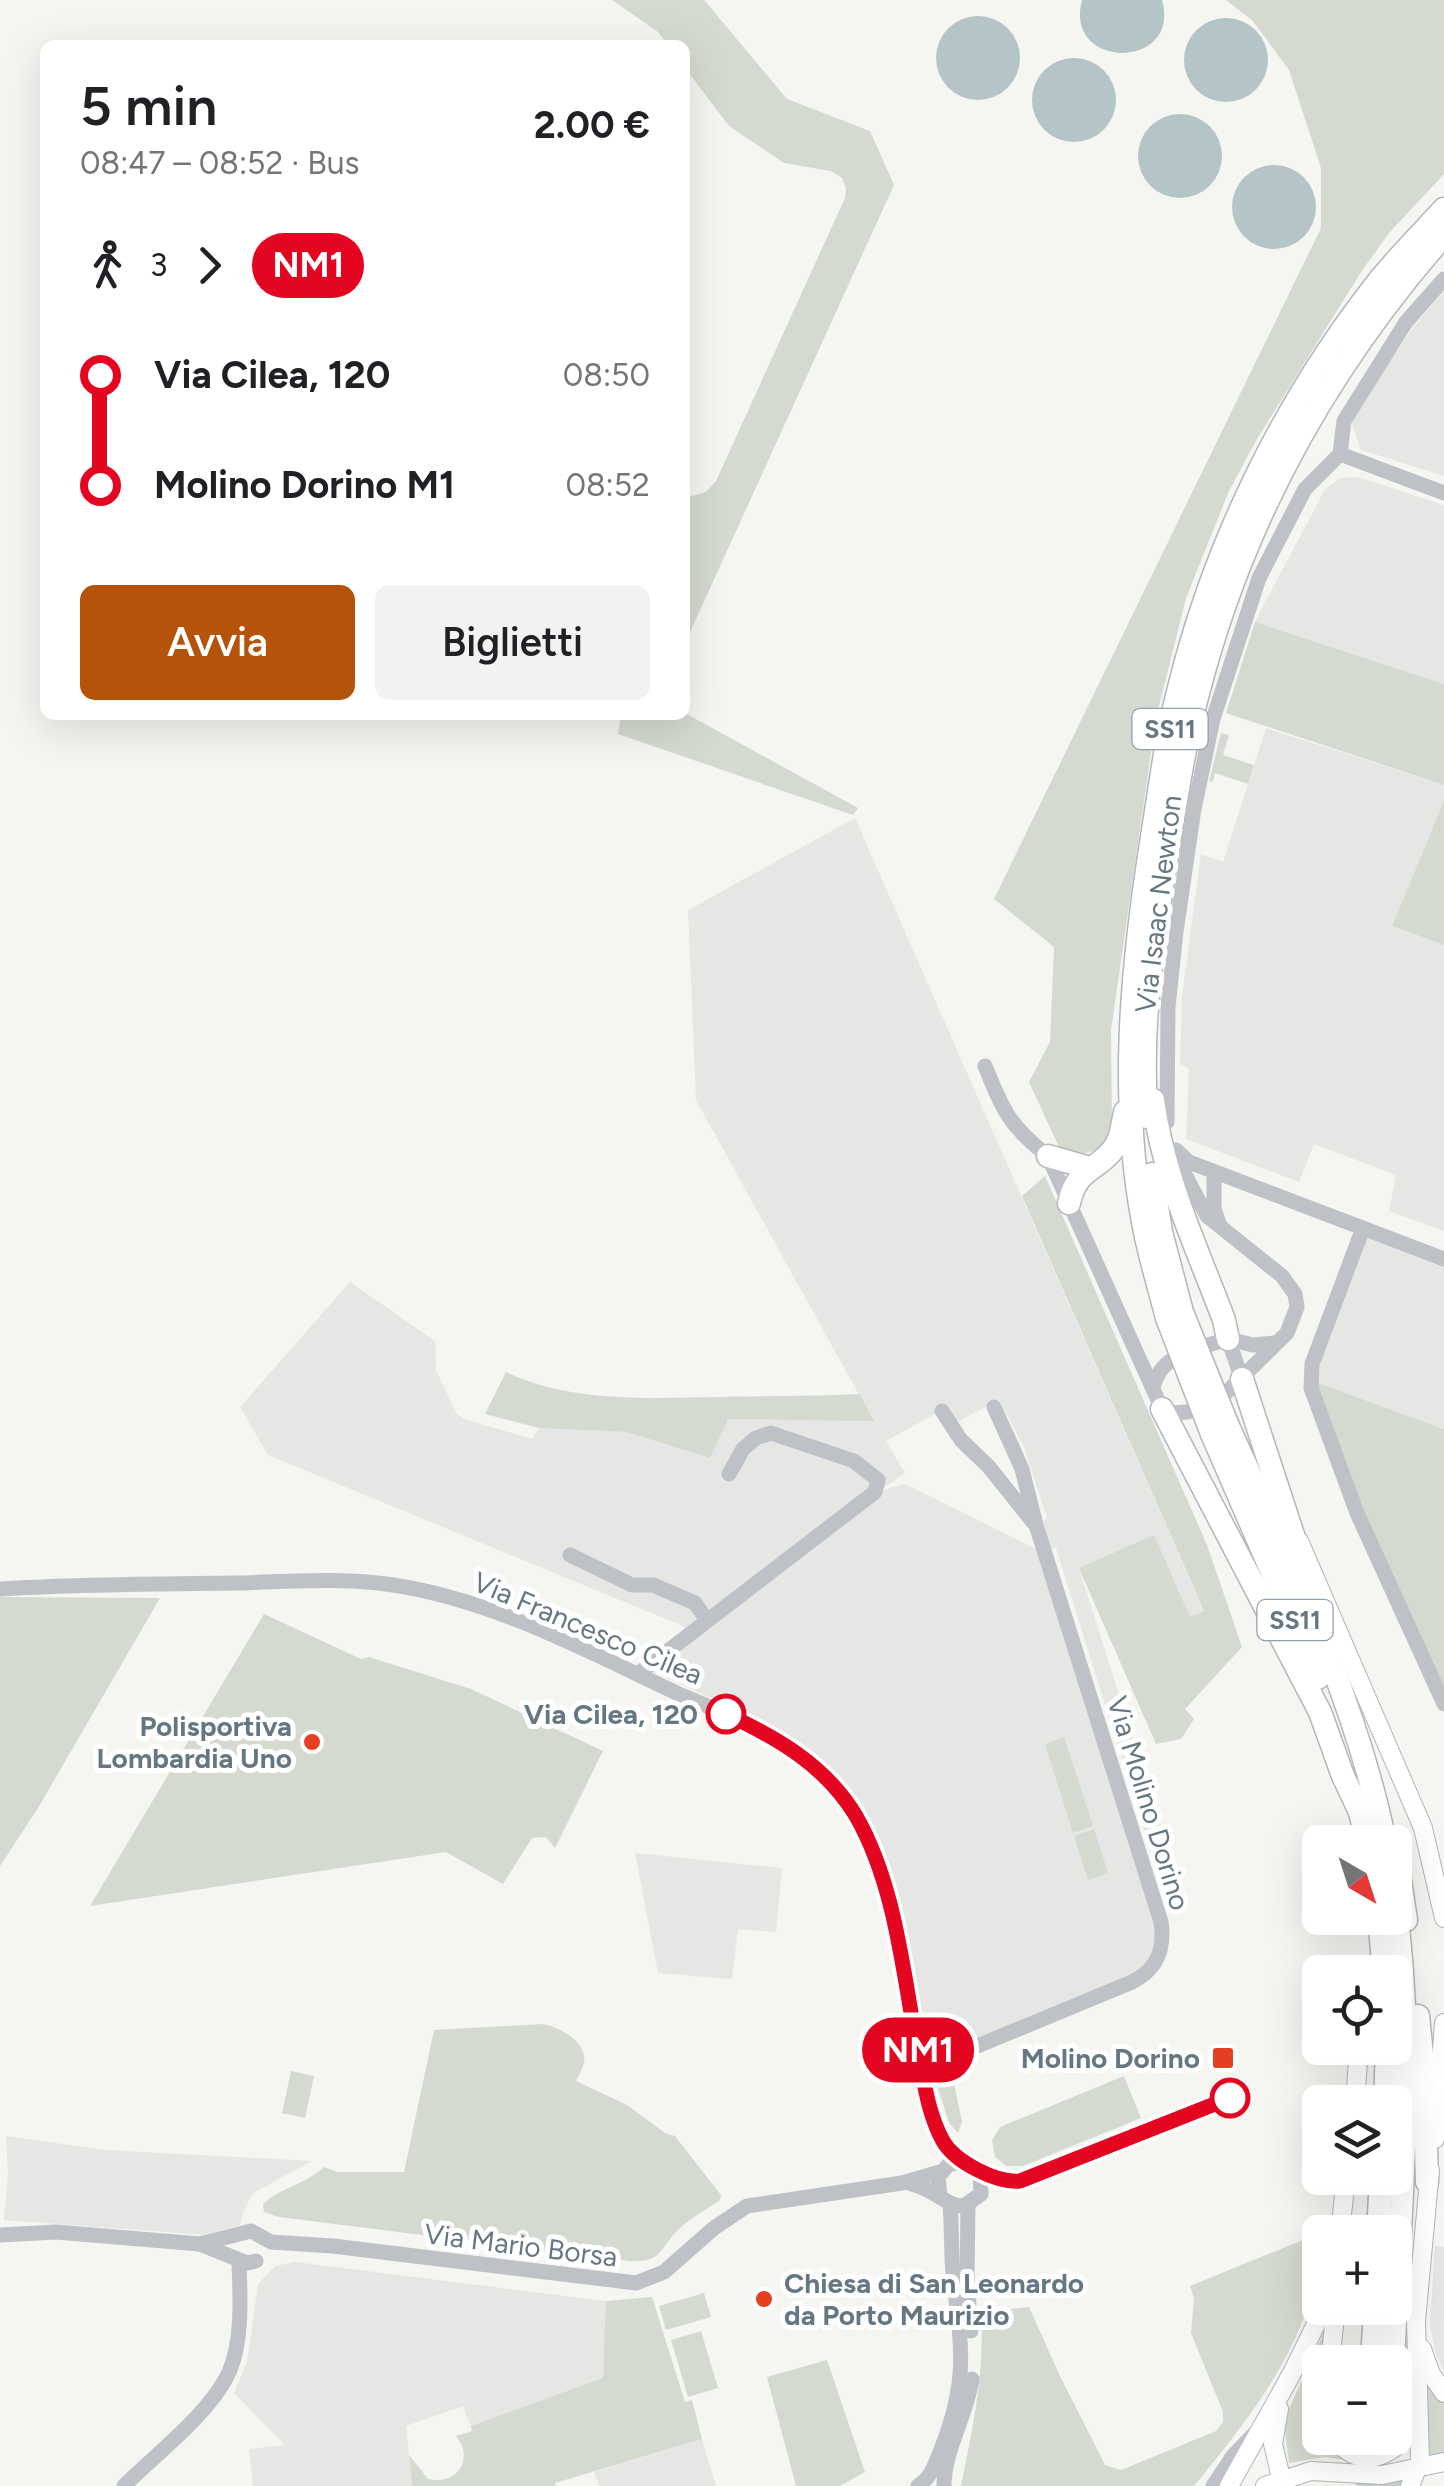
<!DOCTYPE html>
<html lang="it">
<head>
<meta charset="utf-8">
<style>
  :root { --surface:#fff; --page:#f2f2f2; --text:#202124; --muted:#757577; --accent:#b45309 }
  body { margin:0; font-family:Figtree,sans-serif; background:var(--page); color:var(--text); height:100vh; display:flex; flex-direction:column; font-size:38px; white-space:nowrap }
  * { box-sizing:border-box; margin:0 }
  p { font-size:32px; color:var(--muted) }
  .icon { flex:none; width:55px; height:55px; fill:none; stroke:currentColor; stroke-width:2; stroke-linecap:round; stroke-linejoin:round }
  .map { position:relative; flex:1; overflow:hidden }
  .details { position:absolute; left:40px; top:40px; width:650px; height:680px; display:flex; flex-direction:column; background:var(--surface); border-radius:15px; box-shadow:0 10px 40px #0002 }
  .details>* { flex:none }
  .badge { padding:0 20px; border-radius:32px; font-size:35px; line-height:65px }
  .needle { width:65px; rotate:141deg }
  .controls { position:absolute; left:1302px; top:1825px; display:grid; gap:20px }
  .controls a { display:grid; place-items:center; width:110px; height:110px; border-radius:15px; background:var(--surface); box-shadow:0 10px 40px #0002; font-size:50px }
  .map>.badge { position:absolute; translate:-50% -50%; box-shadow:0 0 0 5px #fff }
  .legs { display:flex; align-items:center; gap:15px; height:110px; padding:0 40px; font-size:32px }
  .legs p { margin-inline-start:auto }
  .head { display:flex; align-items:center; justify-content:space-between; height:170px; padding:0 40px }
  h1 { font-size:55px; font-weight:600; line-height:75px }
  .button { display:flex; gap:20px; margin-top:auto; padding:20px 40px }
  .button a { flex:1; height:115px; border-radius:15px; background:var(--accent); color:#fff; font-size:40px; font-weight:600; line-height:115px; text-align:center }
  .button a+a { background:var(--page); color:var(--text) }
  ul { padding:0 40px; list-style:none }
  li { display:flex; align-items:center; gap:35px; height:110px; font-size:38px }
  li i { display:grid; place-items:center; width:15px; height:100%; margin:0 12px; background:currentColor }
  li i::after { content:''; width:25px; height:25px; margin:-12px; border:8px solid; border-radius:50%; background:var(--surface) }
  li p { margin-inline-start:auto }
  li:first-child i { background:linear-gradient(#0000 50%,currentColor 0) }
  li:last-child i { background:linear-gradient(currentColor 50%,#0000 0) }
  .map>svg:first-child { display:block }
  .built { fill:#e6e6e5 }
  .green { fill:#d5dad0 }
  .water { fill:#b5c4c7 }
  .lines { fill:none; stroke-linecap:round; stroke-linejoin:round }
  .highway-tunnel { stroke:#cacfd0; stroke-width:22; stroke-dasharray:22 11; stroke-linecap:butt }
  .major-casing { stroke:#b1b6ba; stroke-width:20 }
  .highway-casing { stroke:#b3b7ba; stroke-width:25 }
  .minor { stroke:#bec2c6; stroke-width:15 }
  .major { stroke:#fff; stroke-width:18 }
  .highway { stroke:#fff; stroke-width:22 }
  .highway-bridge-casing { stroke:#b3b7ba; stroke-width:25; stroke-linecap:butt }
  .highway-bridge { stroke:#fff; stroke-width:22 }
  .line-1-casing { stroke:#fff; stroke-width:22 }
  .line-1 { stroke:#e40520; stroke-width:15 }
  .stop-1-dot { fill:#fff; stroke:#e40520; stroke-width:5 }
  .poi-dot { fill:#e53f21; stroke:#fff; stroke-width:4 }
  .labels { text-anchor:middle; stroke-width:10; stroke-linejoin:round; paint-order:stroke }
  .shield { fill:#fff; stroke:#92a0a8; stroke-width:2.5 }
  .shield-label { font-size:25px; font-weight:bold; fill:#647783 }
  .street-label { font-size:28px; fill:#647783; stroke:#fff }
  .stop-label { font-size:28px; font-weight:bold; fill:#647783; stroke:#fff; text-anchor:end }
  .poi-label { font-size:28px; font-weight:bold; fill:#647783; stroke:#fff; text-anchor:end }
</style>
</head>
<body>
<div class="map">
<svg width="1444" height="2486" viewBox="0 0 1444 2486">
  <rect width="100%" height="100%" fill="#f5f5f1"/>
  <!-- built -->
  <g class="built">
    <path d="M 1444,292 L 1444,476 L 1361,450 L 1351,421 L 1414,326 Z"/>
    <path d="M 1358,477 L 1444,505 L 1444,684 L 1255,622 L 1325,489 L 1341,478 Z"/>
    <path d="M 1266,728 L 1444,785 L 1444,801 L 1392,926 L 1444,945 L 1444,1231 L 1389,1211 L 1396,1175 L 1314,1144 L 1299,1182 L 1186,1139 L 1189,1069 L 1180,1064 L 1182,996 L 1201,854 L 1223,862 Z"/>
    <path d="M 855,818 L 1204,1612 L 1190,1618 L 1079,1568 L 1177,1878 L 1161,1883 L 1056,1548 L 1051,1549 L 1043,1521 L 1047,1518 L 1024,1447 L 999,1400 L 957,1422 L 948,1407 L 886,1441 L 905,1473 L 879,1491 L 905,1484 L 1038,1550 L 1159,1939 L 1147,1967 L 1122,1982 L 936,2055 L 929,2053 L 925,2045 L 890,1869 L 863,1811 L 839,1779 L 800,1743 L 761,1720 L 646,1669 L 690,1633 L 683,1626 L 268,1455 L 240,1407 L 350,1282 L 435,1341 L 436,1370 L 456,1413 L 464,1419 L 532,1439 L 539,1428 L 626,1432 L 709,1458 L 728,1419 L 873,1420 L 696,1100 L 688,910 Z"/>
    <path d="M 1363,1228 L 1444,1259 L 1444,1429 L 1310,1380 Z"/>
    <path d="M 635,1853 L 782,1868 L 776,1932 L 738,1929 L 732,1979 L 658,1973 Z"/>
    <path d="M 6,2136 L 105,2150 L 312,2161 L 253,2193 L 243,2212 L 240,2225 L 205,2235 L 4,2220 L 8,2174 Z"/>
    <path d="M 1435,2246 L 1444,2247 L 1444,2372 L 1435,2351 L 1430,2324 Z"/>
    <path d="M 295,2262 L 606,2301 L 604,2378 L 471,2426 L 463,2406 L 406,2426 L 412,2486 L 253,2486 L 249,2449 L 285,2445 L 234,2393 L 247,2362 L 258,2284 L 275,2266 Z"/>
    <path d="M 702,2439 L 716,2486 L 599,2486 L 594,2472 Z"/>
  </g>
  <!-- green -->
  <g class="green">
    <path d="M 612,0 L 704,0 L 787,99 L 870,131 L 894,185 L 685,643 L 685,498 L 706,492 L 716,481 L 845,198 L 846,188 L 842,178 L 831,171 L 784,163 L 729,126 L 685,68 L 685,45 L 668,45 L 658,32 Z"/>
    <path d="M 1226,0 L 1444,0 L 1444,174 L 1390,232 L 1363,269 L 1257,439 L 1229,491 L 1186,598 L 1156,718 L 1111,1030 L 1112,1126 L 1100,1149 L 1080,1155 L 1059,1147 L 1029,1082 L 1050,1042 L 1054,947 L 994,899 L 1321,228 L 1321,168 L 1289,70 L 1253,21 Z"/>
    <path d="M 1255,622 L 1444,684 L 1444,785 L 1226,713 Z"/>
    <path d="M 685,713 L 858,808 L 853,815 L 618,734 L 621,715 Z"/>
    <path d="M 1221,733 L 1229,735 L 1223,755 L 1254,765 L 1248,784 L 1215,773 L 1213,782 L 1209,781 Z"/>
    <path d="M 1444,801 L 1444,945 L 1392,926 Z"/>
    <path d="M 1045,1176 L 1207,1545 L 1242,1647 L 1185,1709 L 1194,1719 L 1181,1739 L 1156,1744 L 1079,1568 L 1154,1535 L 1190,1617 L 1204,1611 L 1022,1196 Z"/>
    <path d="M 506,1372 C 572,1403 648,1398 720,1397 C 766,1396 813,1396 860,1394 L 874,1421 L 728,1419 L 710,1458 L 626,1432 L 539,1428 L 485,1414 Z"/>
    <path d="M 1310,1380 L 1444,1429 L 1444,1704 L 1429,1671 Z"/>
    <path d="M 0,1597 L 160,1598 L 38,1808 L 0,1866 Z"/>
    <path d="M 264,1614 L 361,1659 L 369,1657 L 471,1689 L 603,1751 L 555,1848 L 546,1837 L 532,1838 L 503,1884 L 446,1852 L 90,1906 Z"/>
    <path d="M 1064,1737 L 1093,1826 L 1073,1833 L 1045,1744 Z"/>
    <path d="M 1094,1829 L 1108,1873 L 1088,1880 L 1074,1836 Z"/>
    <path d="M 543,2024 C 558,2027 582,2039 584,2056 C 586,2064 579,2074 576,2081 L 627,2105 L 665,2133 L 675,2136 L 721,2195 L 720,2200 C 707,2209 691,2218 679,2229 C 659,2248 664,2263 628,2261 L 279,2217 L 264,2212 L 263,2204 C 280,2188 306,2184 324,2167 L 338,2172 L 404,2172 L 434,2030 Z"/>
    <path d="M 291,2071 L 314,2076 L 305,2118 L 282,2113 Z"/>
    <path d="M 1124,2076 L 1141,2118 L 1023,2166 L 1006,2166 L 995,2157 L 992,2140 L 1000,2127 Z"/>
    <path d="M 954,2083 L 962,2122 L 958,2133 L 949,2123 L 938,2088 Z"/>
    <path d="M 1320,2233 C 1320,2331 1253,2414 1194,2486 L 961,2486 C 973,2427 985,2372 981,2312 L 1029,2307 L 1060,2376 L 1105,2465 L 1121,2470 L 1216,2431 L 1223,2422 L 1223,2412 L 1191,2333 L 1194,2298 L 1190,2286 Z"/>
    <path d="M 704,2293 L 711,2317 L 666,2330 L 659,2306 Z"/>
    <path d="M 652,2297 L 685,2402 L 692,2400 L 702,2439 L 555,2483 L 555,2486 L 412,2486 L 409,2455 L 428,2479 C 457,2486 475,2459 456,2436 L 472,2431 L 471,2426 L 603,2378 L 606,2301 Z"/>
    <path d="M 1329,2321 L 1325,2362 L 1320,2362 L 1320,2438 L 1327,2438 L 1358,2462 L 1325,2457 L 1289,2463 L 1285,2430 L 1288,2411 Z"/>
    <path d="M 701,2331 L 718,2388 L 688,2397 L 671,2340 Z"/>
    <path d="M 827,2360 L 865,2472 L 840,2486 L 796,2486 L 767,2377 Z"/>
    <path d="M 1427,2377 L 1444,2401 L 1444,2454 L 1427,2456 Z"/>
  </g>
  <!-- water -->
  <g class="water">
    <path d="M 1082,0 L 1162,0 C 1182,70 1063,71 1082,0 Z"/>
    <circle cx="978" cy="58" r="42"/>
    <circle cx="1226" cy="60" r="42"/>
    <circle cx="1074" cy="100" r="42"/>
    <circle cx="1180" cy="156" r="42"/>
    <circle cx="1274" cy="207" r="42"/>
  </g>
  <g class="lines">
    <!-- highway-tunnel -->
    <g class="highway-tunnel">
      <path d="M 1367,2486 L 1369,2438"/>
      <path d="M 1390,2486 L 1390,2438"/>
    </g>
    <!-- major casing -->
    <g class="major-casing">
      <g id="major">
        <path d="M 1299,1541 L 1423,1828 L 1444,1918"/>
        <path d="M 1355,2102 L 1359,2048"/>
        <path d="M 1435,2139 L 1444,2023"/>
        <path d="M 1340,2232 L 1346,2178"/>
        <path d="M 1422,2349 L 1431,2374 L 1444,2393"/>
        <path d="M 1330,2362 L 1336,2308"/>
        <path d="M 1279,2409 L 1273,2444 L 1283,2486"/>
        <path d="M 1334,2438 C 1363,2475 1398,2454 1418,2420"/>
        <path d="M 1229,2486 L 1291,2375 L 1324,2308"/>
        <path d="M 1265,2486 L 1311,2471 L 1382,2475 L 1444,2462"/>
        <path d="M 1410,2486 L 1420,2461 L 1416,2321 L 1430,2170"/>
      </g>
    </g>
    <!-- highway casing -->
    <g class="highway-casing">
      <g id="highway">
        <path d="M 1153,1100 C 1163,1177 1197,1248 1224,1320 L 1228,1339"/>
        <path d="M 1147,1117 C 1139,1032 1153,945 1166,861 C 1175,807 1183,751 1197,697 C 1241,524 1326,369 1444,235"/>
        <path d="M 1048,1156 L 1090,1168"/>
        <path d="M 1152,1174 L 1161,1232 L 1182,1312"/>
        <path d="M 1069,1203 C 1077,1169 1092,1173 1111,1152 C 1121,1141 1122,1126 1125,1112"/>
        <path d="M 1167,1318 C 1160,1291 1152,1264 1146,1237 C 1118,1105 1131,969 1152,837 C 1160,787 1166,737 1179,688 C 1215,542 1285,400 1378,282 C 1398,257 1422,233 1444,209"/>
        <path d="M 1242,1379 L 1299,1553"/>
        <path d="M 1162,1409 L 1320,1712 L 1343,1776 L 1360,1812"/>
        <path d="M 1228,1426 C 1288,1559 1356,1699 1385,1842"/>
        <path d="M 1212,1434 L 1318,1678"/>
        <path d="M 1357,1799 L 1367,1842"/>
        <path d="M 1395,1847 L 1406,1920"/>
        <path d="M 1379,1918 L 1384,1972"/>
        <path d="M 1418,2016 L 1424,2074 L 1427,2182"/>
        <path d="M 1385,2102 L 1387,2048"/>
        <path d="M 1378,2232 L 1381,2178"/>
        <path d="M 1372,2362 L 1375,2308"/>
        <path d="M 1393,2362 C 1400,2210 1416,2055 1395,1904"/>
      </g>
    </g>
    <!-- minor -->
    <g class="minor">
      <path d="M 1340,454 L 1344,421 L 1406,322 L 1444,279"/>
      <path d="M 985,1066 C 1003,1110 1009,1126 1048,1156 L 1162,1409 L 1171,1413 L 1188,1412 L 1224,1395 L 1287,1333 L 1297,1307 L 1295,1294 L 1282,1276 L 1207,1216 L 1174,1154"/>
      <path d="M 1167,1122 L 1168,1007 L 1176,932 L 1194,809 L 1213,719 L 1259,578 L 1305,489 L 1340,454 L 1444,493"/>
      <path d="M 1176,1150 L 1189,1162 L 1444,1259"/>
      <path d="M 1214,1172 L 1214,1209 L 1220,1226"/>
      <path d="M 1363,1228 L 1312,1364 L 1311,1388 L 1357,1513 L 1444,1704"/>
      <path d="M 1228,1339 L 1253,1345 L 1274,1343"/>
      <path d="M 1153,1389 C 1159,1353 1198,1349 1228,1339 L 1242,1379"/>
      <path d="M 942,1411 L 961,1440 L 989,1467 L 1033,1522"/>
      <path d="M 570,1555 L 632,1585 L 653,1585 L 695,1603 L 707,1620"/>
      <path d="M 0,1589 C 78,1584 156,1584 234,1583 C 287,1582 341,1577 393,1585 C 494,1600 589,1652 681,1695 C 720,1712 762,1726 796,1752 C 832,1779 861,1816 876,1859 C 901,1925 914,2124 961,2160"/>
      <path d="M 638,1674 L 875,1492 L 878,1480 L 854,1461 L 771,1433 L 756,1438 L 743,1449 L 729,1474"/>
      <path d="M 922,2069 L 1132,1982 C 1158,1969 1165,1949 1161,1922 L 1036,1525 L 1022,1469 L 994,1407"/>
      <path d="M 911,2184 C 935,2189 945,2206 964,2206 L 981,2194 L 980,2172 L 969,2162 L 949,2164 L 938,2177 L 940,2195"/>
      <path d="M 968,2205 L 967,2279 L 971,2331"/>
      <path d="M 0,2235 L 56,2232 L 200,2244 L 247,2263 L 256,2261"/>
      <path d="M 200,2244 L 251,2231 L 271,2242 L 333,2246 L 636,2283 L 664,2272 L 714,2228 L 747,2206 L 902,2183 L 940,2172"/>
      <path d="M 124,2486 C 156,2454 212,2412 230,2370 C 243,2338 240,2295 239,2261"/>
      <path d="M 918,2486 C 932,2477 936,2462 942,2447 C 969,2377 961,2346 953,2274 C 951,2251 952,2228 950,2204"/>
      <path d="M 944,2486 C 944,2450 967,2415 972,2379"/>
      <path d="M 1213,2486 L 1233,2456 L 1255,2433"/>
    </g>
    <!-- major -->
    <use href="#major" class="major"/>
    <!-- highway -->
    <use href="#highway" class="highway"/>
    <!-- highway-bridge casing -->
    <g class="highway-bridge-casing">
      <g id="highway-bridge">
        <path d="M 1182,1312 L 1228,1426"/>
        <path d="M 1167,1318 L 1212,1434"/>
      </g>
    </g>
    <!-- highway-bridge -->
    <use href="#highway-bridge" class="highway-bridge"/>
  </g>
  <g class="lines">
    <!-- line-1 casing -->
    <g class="line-1-casing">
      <path id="line-1" d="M 726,1714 C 778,1738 826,1766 856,1816 C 896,1886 903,1974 918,2052 C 924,2081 928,2114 943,2141 C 955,2162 996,2183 1020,2181 L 1230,2098"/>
    </g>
    <!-- line-1 -->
    <use href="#line-1" class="line-1"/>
  </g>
  <!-- markers -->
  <g class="stop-1-dot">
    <circle cx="726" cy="1714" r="18"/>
    <circle cx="1230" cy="2098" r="18"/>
  </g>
  <g class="poi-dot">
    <circle cx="312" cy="1742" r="10"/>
    <rect x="1211" y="2046" width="24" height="24" rx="5"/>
    <circle cx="764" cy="2299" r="10"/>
  </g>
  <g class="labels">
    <!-- shield labels -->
    <g class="shield">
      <rect x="1132.5" y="709" width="75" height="40" rx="8"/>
      <rect x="1257.5" y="1600" width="75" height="40" rx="8"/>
    </g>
    <g class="shield-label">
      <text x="1170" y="738">SS11</text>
      <text x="1295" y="1629">SS11</text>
    </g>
    <!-- street labels -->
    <g class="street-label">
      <text transform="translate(1158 904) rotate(-83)" y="10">Via Isaac Newton</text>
      <text transform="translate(588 1628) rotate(23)" y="10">Via Francesco Cilea</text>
      <text transform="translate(1149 1803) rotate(73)" y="10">Via Molino Dorino</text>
      <text transform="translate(521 2245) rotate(7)" y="10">Via Mario Borsa</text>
    </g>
    <!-- stop labels -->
    <g class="stop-label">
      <text x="698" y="1724">Via Cilea, 120</text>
    </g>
    <!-- poi labels -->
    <g class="poi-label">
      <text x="292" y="1736">Polisportiva<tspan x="292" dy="32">Lombardia Uno</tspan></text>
      <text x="1200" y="2068">Molino Dorino</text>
      <text x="784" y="2293" text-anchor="start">Chiesa di San Leonardo<tspan x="784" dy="32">da Porto Maurizio</tspan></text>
    </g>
  </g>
</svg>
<div class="controls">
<a><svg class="needle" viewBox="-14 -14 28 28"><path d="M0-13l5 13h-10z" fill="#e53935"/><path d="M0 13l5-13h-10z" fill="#757577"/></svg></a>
<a><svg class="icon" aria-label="locate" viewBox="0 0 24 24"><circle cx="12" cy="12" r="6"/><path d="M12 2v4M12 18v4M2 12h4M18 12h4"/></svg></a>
<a><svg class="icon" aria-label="layers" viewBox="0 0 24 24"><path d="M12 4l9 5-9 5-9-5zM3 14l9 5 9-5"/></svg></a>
<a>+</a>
<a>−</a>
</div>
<b class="badge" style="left:918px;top:2050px;background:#e40520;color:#fff">NM1</b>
<section class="details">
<div class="head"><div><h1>5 min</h1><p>08:47 – 08:52 · Bus</p></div><b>2.00 €</b></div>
<div class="legs"><svg class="icon" aria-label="walk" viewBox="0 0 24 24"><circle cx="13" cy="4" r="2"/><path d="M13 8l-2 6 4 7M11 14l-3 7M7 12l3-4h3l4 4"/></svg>3<svg class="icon" aria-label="forward" viewBox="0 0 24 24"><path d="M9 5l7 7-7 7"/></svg><b class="badge" style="background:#e40520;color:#fff">NM1</b></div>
<ul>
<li><i style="color:#e40520"></i><b>Via Cilea, 120</b><p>08:50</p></li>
<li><i style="color:#e40520"></i><b>Molino Dorino M1</b><p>08:52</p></li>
</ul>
<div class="button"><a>Avvia</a><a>Biglietti</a></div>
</section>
</div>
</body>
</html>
